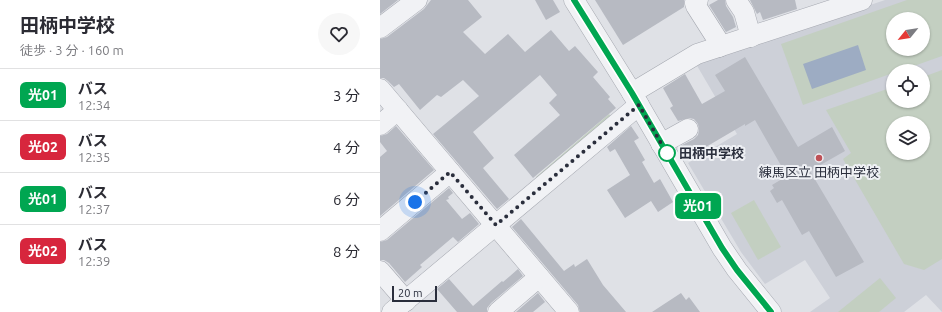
<!DOCTYPE html>
<html lang="ja">
<head>
<meta charset="utf-8">
<style>
  :root { --surface:#fff; --page:#f7f7f7; --text:#2b2b33; --muted:#7c7c81; --line:#e1e1e2 }
  body { margin:0; font-family:Ubuntu,"Noto Sans JP",sans-serif; background:var(--page); color:var(--text); height:100vh; display:flex; flex-direction:column; font-size:15px; white-space:nowrap }
  * { box-sizing:border-box; margin:0 }
  p { font-size:13px; color:var(--muted) }
  .icon { flex:none; width:22px; height:22px; fill:none; stroke:currentColor; stroke-width:2; stroke-linecap:round; stroke-linejoin:round }
  .map { position:relative; flex:1; overflow:hidden }
  .side { display:flex; flex-direction:column; background:var(--surface); width:380px }
  .side>* { flex:none }
  .badge { padding:0 8px; border-radius:6px; font-size:14px; line-height:26px }
  .needle { width:26px; rotate:240deg }
  .controls { position:absolute; left:506px; top:12px; display:grid; gap:8px }
  .controls a { display:grid; place-items:center; width:44px; height:44px; border-radius:50%; background:var(--surface); box-shadow:0 1px 3px #0004; font-size:20px }
  .scale { position:absolute; left:12px; bottom:10px; width:45px; box-sizing:border-box; padding-left:4px; border:2px solid #2a2e3c; border-top:0; font-size:11px; line-height:14px; white-space:nowrap; color:#2a2e3c; -webkit-text-stroke:3px #eef0f4; paint-order:stroke }
  .you { position:absolute; width:20px; height:20px; margin:-10px; border:3px solid #fff; border-radius:50%; background:#1a73e8; box-shadow:0 0 0 6px #1a73e833 }
  .map>.badge { position:absolute; translate:-50% -50%; box-shadow:0 0 0 2px #fff }
  .round { display:grid; place-items:center; flex:none; width:42px; height:42px; border-radius:21px; background:var(--page) }
  .summary { display:flex; align-items:center; justify-content:space-between; height:68px; padding:0 20px }
  h1 { font-size:19px; font-weight:700; line-height:30px }
  ul { padding:0; list-style:none }
  li { display:flex; align-items:center; gap:12px; height:52px; padding:0 20px; border-top:1px solid var(--line) }
  li div { flex:1 }
  li b { display:block; font-size:15px }
  li em { font-style:normal }
  li .badge { min-width:44px; font-weight:700; text-align:center }
  main { display:flex; flex:1; min-height:0 }
  .map>svg:first-child { display:block }
  .built { fill:#cdd0d8; fill-rule:evenodd }
  .green { fill:#c3cfc1; fill-rule:evenodd }
  .water { fill:#9dacc3 }
  .building { fill:#b7bac2 }
  .lines { fill:none; stroke-linecap:round; stroke-linejoin:round }
  .minor-casing { stroke:#a5a8b0; stroke-width:21 }
  .minor { stroke:#f1f2f5; stroke-width:20 }
  .line-casing { stroke:#fff; stroke-width:9 }
  .line { stroke:#00a651; stroke-width:6 }
  .walk { stroke:#2a2e3c; stroke-width:4; stroke-dasharray:0 7.2 }
  .stop-dot { fill:#fff; stroke:#00a651; stroke-width:2 }
  .poi-dot { fill:#be5157; stroke:#eef0f4; stroke-width:1.5 }
  .labels { text-anchor:middle; stroke-width:4; stroke-linejoin:round; paint-order:stroke }
  .stop-label { font-size:13px; font-weight:bold; fill:#2a2e3c; stroke:#eef0f4; text-anchor:start }
  .poi-label { font-size:13px; fill:#2a2e3c; stroke:#eef0f4 }
</style>
</head>
<body>
<main>
<section class="side">
<div class="summary"><div><h1>田柄中学校</h1><p>徒歩 · 3 分 · 160 m</p></div><a class="round"><svg class="icon" aria-label="heart" viewBox="0 0 24 24"><path d="M12 20l-8-8c-3-5 5-10 8-4 3-6 11-1 8 4z"/></svg></a></div>
<ul>
<li><span class="badge" style="background:#00a651;color:#fff">光01</span><div><b>バス</b><p>12:34</p></div><em>3 分</em></li>
<li><span class="badge" style="background:#d7263d;color:#fff">光02</span><div><b>バス</b><p>12:35</p></div><em>4 分</em></li>
<li><span class="badge" style="background:#00a651;color:#fff">光01</span><div><b>バス</b><p>12:37</p></div><em>6 分</em></li>
<li><span class="badge" style="background:#d7263d;color:#fff">光02</span><div><b>バス</b><p>12:39</p></div><em>8 分</em></li>
</ul>
</section>
<div class="map">
<svg width="562" height="312" viewBox="0 0 562 312">
  <rect width="100%" height="100%" fill="#dfe1e6"/>
  <!-- built -->
  <path class="built" d="M 505,0 L 562,0 L 562,312 L 546,295 L 524,312 L 430,312 L 450,298 L 425,260 L 385,284 L 361,252 L 308,163 L 357,134 L 316,64 ZM 513,19 L 543,19 L 543,49 L 513,49 ZM 513,71 L 543,71 L 543,101 L 513,101 ZM 513,123 L 543,123 L 543,153 L 513,153 Z"/>
  <!-- green -->
  <g class="green">
    <path d="M 527,0 L 562,0 L 562,56 L 520,71 L 513,71 L 513,73 L 423,105 L 401,44 ZM 513,19 L 543,19 L 543,49 L 513,49 Z"/>
    <path d="M 562,70 L 562,259 L 544,270 L 524,264 L 463,159 L 471,153 L 446,110 L 513,87 L 513,101 L 543,101 L 543,77 ZM 513,123 L 543,123 L 543,153 L 513,153 Z"/>
    <path d="M 229,114 L 232,118 L 158,180 L 156,177 Z"/>
    <path d="M 374,200 L 401,247 L 378,260 L 351,213 Z"/>
    <path d="M 500,278 L 516,298 L 499,312 L 458,312 Z"/>
  </g>
  <!-- water -->
  <path class="water" d="M 478,45 L 486,70 L 432,89 L 423,64 Z"/>
  <!-- building -->
  <g class="building">
    <path d="M 0,0 L 18,0 L 0,14 Z"/>
    <path d="M 51,0 L 88,0 L 102,17 L 83,32 L 105,54 L 128,34 L 145,52 L 171,30 L 189,51 L 195,46 L 218,72 L 213,77 L 230,97 L 228,99 L 236,108 L 153,178 L 134,155 L 180,115 L 169,103 L 177,95 L 160,75 L 93,132 L 114,158 L 103,168 L 129,199 L 117,209 L 53,134 L 99,96 L 83,80 L 61,97 L 57,95 L 40,110 L 19,84 L 14,87 L 8,81 L 4,78 L 0,78 L 0,39 L 7,37 L 44,9 Z"/>
    <path d="M 155,0 L 173,0 L 180,12 L 166,20 Z"/>
    <path d="M 215,0 L 304,0 L 304,7 L 243,45 Z"/>
    <path d="M 338,0 L 345,0 L 346,6 L 353,17 L 356,27 L 346,32 L 329,5 Z"/>
    <path d="M 370,0 L 415,0 L 417,9 L 383,20 L 380,12 L 377,14 Z"/>
    <path d="M 365,57 L 418,147 L 452,127 L 465,151 L 430,171 L 484,262 L 456,277 L 429,231 L 422,235 L 402,200 L 397,203 L 390,191 L 394,188 L 392,185 L 407,176 L 375,120 L 365,126 L 365,124 L 314,154 L 312,151 L 306,155 L 300,146 L 314,139 L 318,135 L 319,130 L 318,124 L 314,119 L 309,118 L 298,121 L 290,108 L 293,106 L 283,88 L 305,74 L 322,104 L 345,91 L 335,75 Z"/>
    <path d="M 16,126 L 54,170 L 0,216 L 0,157 L 7,151 L 0,142 L 0,136 L 7,134 Z"/>
    <path d="M 251,126 L 259,138 L 254,141 L 265,160 L 262,162 L 274,183 L 280,179 L 293,202 L 278,212 L 271,201 L 245,218 L 227,190 L 250,175 L 235,149 L 230,152 L 227,147 Z"/>
    <path d="M 69,188 L 73,193 L 68,197 L 69,199 L 66,200 L 82,219 L 90,213 L 99,224 L 78,242 L 73,237 L 40,265 L 42,267 L 25,282 L 9,263 L 4,260 L 0,260 L 0,242 L 7,240 Z"/>
    <path d="M 141,219 L 184,271 L 194,264 L 195,267 L 207,259 L 223,285 L 246,312 L 200,312 L 198,305 L 132,227 Z"/>
    <path d="M 138,269 L 143,276 L 111,303 L 107,308 L 107,312 L 77,312 L 57,289 L 69,279 L 93,306 L 122,281 L 123,282 Z"/>
    <path d="M 158,293 L 165,302 L 153,312 L 136,312 Z"/>
    <path d="M 301,293 L 306,300 L 309,297 L 320,312 L 272,312 Z"/>
  </g>
  <g class="lines">
    <!-- minor casing -->
    <g class="minor-casing">
      <g id="minor">
        <path d="M 194,0 L 252,93 L 342,248 L 357,270 L 391,312"/>
        <path d="M 318,0 L 315,3 L 316,6 L 337,39 L 339,47"/>
        <path d="M 356,0 L 364,12 L 371,37"/>
        <path d="M 0,28 L 37,0"/>
        <path d="M 0,89 L 189,312"/>
        <path d="M 252,93 L 317,54 L 482,0"/>
        <path d="M 0,125 L 18,110"/>
        <path d="M 281,144 L 308,129"/>
        <path d="M 0,231 L 70,172"/>
        <path d="M 0,271 L 26,301"/>
        <path d="M 12,312 L 259,105"/>
        <path d="M 118,312 L 159,277"/>
      </g>
    </g>
    <!-- minor -->
    <use href="#minor" class="minor"/>
  </g>
  <g class="lines">
    <!-- line casing -->
    <g class="line-casing">
      <path id="line" d="M 194,0 L 252,93 L 342,248 L 357,270 L 391,312"/>
    </g>
    <!-- line -->
    <use href="#line" class="line"/>
    <!-- walk -->
    <path class="walk" d="M 35,202 L 70,172 L 116,225 L 259,105 L 289,157 L 287,153"/>
  </g>
  <!-- markers -->
  <circle class="stop-dot" cx="287" cy="153" r="8"/>
  <circle class="poi-dot" cx="439" cy="158" r="4"/>
  <g class="labels">
    <!-- stop labels -->
    <g class="stop-label">
      <text x="299" y="158">田柄中学校</text>
    </g>
    <!-- poi labels -->
    <g class="poi-label">
      <text x="439" y="177">練馬区立 田柄中学校</text>
    </g>
  </g>
</svg>
<div class="controls">
<a><svg class="needle" viewBox="-14 -14 28 28"><path d="M0-13l5 13h-10z" fill="#e53935"/><path d="M0 13l5-13h-10z" fill="#7c7c81"/></svg></a>
<a><svg class="icon" aria-label="locate" viewBox="0 0 24 24"><circle cx="12" cy="12" r="6"/><path d="M12 2v4M12 18v4M2 12h4M18 12h4"/></svg></a>
<a><svg class="icon" aria-label="layers" viewBox="0 0 24 24"><path d="M12 4l9 5-9 5-9-5zM3 14l9 5 9-5"/></svg></a>
</div>
<div class="scale">20 m</div>
<div class="you" style="left:35px;top:202px"></div>
<b class="badge" style="left:318px;top:206px;background:#00a651;color:#fff">光01</b>
</div>
</main>
</body>
</html>
